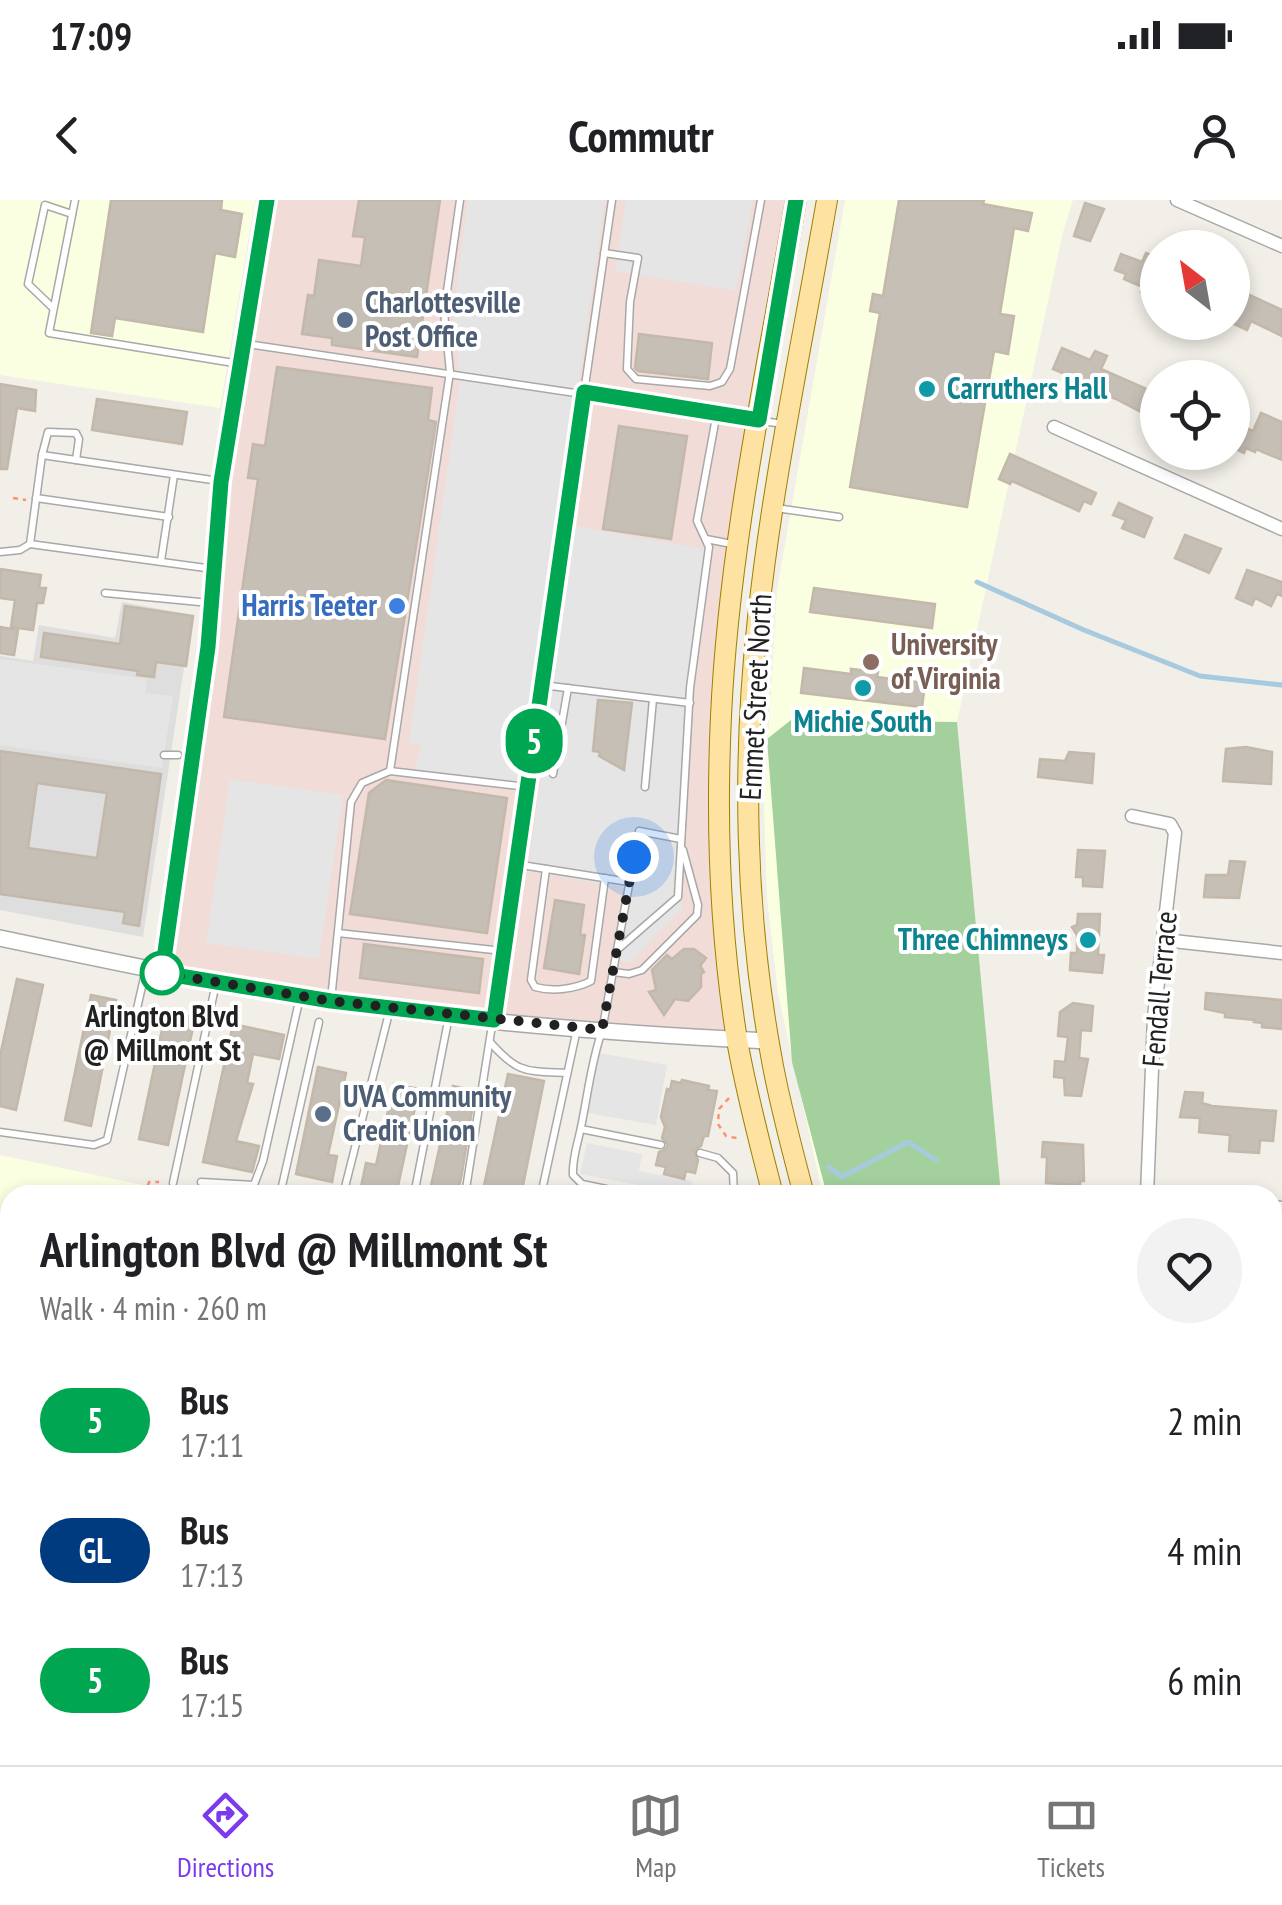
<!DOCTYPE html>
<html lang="en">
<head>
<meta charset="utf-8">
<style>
  :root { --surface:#fff; --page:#f2f2f2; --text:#202124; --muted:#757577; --line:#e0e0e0; --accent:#7c3aed }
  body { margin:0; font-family:"PT Sans Narrow",sans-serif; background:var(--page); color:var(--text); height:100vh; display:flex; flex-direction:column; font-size:38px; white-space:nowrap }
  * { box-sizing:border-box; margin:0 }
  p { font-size:32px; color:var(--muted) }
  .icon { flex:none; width:55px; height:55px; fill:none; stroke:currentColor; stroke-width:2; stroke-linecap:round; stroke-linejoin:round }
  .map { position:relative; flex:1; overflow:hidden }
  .side { position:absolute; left:0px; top:985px; width:1282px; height:580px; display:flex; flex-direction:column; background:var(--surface); border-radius:30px 30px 0 0; box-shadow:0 5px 15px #0003 }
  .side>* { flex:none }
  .badge { padding:0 20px; border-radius:32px; font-size:35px; line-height:65px }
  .needle { width:65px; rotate:329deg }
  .buttons { position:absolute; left:1140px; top:30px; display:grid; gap:20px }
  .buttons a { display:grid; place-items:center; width:110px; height:110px; border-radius:50%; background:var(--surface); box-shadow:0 5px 15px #0003; font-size:50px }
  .you { position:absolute; width:50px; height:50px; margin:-25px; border:8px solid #fff; border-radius:50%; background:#1a73e8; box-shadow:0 0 0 15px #1a73e833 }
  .map>.badge { position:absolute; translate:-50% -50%; box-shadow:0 0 0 5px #fff }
  .round { display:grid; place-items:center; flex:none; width:105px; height:105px; border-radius:52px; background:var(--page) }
  .summary { display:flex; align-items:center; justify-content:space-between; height:170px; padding:0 40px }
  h1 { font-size:48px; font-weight:700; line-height:75px }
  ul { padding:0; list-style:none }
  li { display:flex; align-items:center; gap:30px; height:130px; padding:0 40px }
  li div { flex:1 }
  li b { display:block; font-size:38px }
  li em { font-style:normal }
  li .badge { min-width:110px; font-weight:700; text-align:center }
  .status { display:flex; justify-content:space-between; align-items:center; height:70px; padding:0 50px; background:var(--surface); direction:ltr }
  .status svg { height:28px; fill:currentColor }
  header { display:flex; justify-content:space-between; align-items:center; height:130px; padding:0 40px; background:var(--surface); font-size:45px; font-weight:700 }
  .tabs { display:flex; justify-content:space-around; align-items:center; height:140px; border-top:2px solid var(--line); background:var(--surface); font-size:28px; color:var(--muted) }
  .tabs a { display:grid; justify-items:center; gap:5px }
  .tabs .active { color:var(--accent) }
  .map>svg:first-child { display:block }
  .residential { fill:#dfdede }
  .commercial { fill:#f1dcd7 }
  .education { fill:#fbffe2 }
  .grass { fill:#c2ebad }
  .forest { fill:#a3d09c }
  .parking { fill:#e5e5e5 }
  .plaza { fill:#dddbe7 }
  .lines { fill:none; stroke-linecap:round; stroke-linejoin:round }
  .stream { stroke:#a8cadf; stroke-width:5 }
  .building { fill:#c6bfb6; stroke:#c3b8a9; stroke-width:2.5; fill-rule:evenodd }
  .service-casing { stroke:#a8a8a8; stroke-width:9 }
  .minor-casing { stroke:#a8a8a8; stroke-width:15 }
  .tertiary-casing { stroke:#a8a8a8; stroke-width:18 }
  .primary-casing { stroke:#9d8000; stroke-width:22 }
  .path { stroke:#fb926e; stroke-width:2.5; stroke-dasharray:5 5; stroke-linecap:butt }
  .service { stroke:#fff; stroke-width:6 }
  .minor { stroke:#fff; stroke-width:12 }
  .tertiary { stroke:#fff; stroke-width:15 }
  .primary { stroke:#fde2a1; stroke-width:20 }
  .line-casing { stroke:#fff; stroke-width:22 }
  .line { stroke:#00a651; stroke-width:15 }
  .walk { stroke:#212121; stroke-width:10; stroke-dasharray:0 18 }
  .service-dot { fill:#5c6f8a; stroke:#fff; stroke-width:4 }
  .culture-dot { fill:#0f9aa8; stroke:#fff; stroke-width:4 }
  .shop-dot { fill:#3f7fe0; stroke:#fff; stroke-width:4 }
  .education-dot { fill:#8d6e63; stroke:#fff; stroke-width:4 }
  .stop-dot { fill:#fff; stroke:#00a651; stroke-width:5 }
  .labels { text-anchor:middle; stroke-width:8; stroke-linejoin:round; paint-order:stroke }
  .service-label { font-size:30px; font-weight:bold; fill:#4e5e75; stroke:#fff; text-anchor:start }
  .culture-label { font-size:30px; font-weight:bold; fill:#0d838f; stroke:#fff; text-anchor:start }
  .shop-label { font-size:30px; font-weight:bold; fill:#366cbe; stroke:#fff; text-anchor:end }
  .education-label { font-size:30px; font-weight:bold; fill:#785e54; stroke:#fff; text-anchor:start }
  .street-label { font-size:30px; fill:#212121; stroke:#fff }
  .stop-label { font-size:30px; font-weight:bold; fill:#212121; stroke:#fff }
</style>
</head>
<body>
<div class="status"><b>17:09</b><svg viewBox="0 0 49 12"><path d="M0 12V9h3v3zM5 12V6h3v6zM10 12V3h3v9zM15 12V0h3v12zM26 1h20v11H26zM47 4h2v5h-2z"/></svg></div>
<header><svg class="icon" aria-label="back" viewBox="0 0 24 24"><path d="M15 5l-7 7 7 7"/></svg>Commutr<svg class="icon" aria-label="person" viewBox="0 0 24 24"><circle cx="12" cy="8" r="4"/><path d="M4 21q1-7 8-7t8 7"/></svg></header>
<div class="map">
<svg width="1282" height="1565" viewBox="0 0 1282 1565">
  <rect width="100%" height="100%" fill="#f1efe7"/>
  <!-- residential -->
  <path class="residential" d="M 122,402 L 192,415 L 143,737 L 0,710 L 0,456 L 33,461 L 39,425 L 115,438 Z"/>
  <!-- commercial -->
  <path class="commercial" d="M 267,0 L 797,0 L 759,220 L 719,595 L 737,840 L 637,834 L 162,773 Z"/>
  <!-- education -->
  <g class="education">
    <path d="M 0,0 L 255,0 L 220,208 L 0,175 Z"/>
    <path d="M 845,0 L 1073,0 L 1063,32 L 957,522 L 962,995 L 823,995 L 778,794 L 767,698 L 764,608 L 777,390 Z"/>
    <path d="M 0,955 L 190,995 L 10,995 L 10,1555 L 1272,1555 L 1273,1513 L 1282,1516 L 1282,1565 L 0,1565 Z"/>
  </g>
  <!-- grass -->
  <path class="grass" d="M 710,1555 L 875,1555 L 878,1565 L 711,1565 Z"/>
  <!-- forest -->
  <path class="forest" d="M 791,520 L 957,522 L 1001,995 L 827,995 L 792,862 L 767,539 Z"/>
  <!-- parking -->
  <g class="parking">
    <path d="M 468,0 L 605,0 L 521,582 L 415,569 L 421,545 L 409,542 L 460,180 L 453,114 Z"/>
    <path d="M 626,0 L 753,0 L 736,91 L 615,71 Z"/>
    <path d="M 574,326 L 704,349 L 687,481 L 683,582 L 673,692 L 684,707 L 631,762 L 611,761 L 623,688 L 528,671 Z"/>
    <path d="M 0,459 L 147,479 L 145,493 L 173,496 L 162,568 L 0,545 Z"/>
    <path d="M 230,579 L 343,595 L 319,759 L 206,743 Z"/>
    <path d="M 599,853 L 667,865 L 656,925 L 588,913 Z"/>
    <path d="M 587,943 L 642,954 L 639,971 L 692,981 L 690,995 L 580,974 Z"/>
    <path d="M 0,1489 L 10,1489 L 10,1555 L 195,1555 L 196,1565 L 0,1565 Z"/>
  </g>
  <!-- plaza -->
  <path class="plaza" d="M 218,1555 L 330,1555 L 328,1565 L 270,1565 L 269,1557 L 237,1558 L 237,1565 L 218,1565 Z"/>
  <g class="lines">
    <!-- stream -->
    <g class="stream">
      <path d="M 977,382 L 1084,430 L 1200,476 L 1282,485"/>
      <path d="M 829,967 L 842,977 L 908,942 L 936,960"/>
      <path d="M 774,1555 L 778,1565"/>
    </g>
  </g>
  <!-- building -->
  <g class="building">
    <path d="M 111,0 L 222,0 L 221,10 L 242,14 L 235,57 L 215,53 L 203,132 L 115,118 L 112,136 L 91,133 Z"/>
    <path d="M 359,0 L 440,0 L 417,157 L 332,145 L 332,138 L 302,134 L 308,95 L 314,96 L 319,60 L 361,66 L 365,37 L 353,36 Z"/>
    <path d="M 899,0 L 984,0 L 983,4 L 1032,13 L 1028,31 L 1014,28 L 1000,114 L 1014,116 L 1008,154 L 994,151 L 967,307 L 850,287 L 880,113 L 870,111 L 873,94 L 883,96 Z"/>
    <path d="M 1085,3 L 1104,9 L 1090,41 L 1074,36 Z"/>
    <path d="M 1146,53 L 1158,58 L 1158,98 L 1141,92 L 1143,87 L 1124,79 L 1126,74 L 1115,70 L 1121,54 L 1142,62 Z"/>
    <path d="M 1245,93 L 1282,110 L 1282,136 L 1251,121 L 1247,130 L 1232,123 L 1232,96 L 1242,100 Z"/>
    <path d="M 639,134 L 712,143 L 708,179 L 638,171 L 635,168 Z"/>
    <path d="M 1062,148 L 1090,160 L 1095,151 L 1107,156 L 1101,169 L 1158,194 L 1158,221 L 1116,199 L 1080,186 L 1080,180 L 1053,169 Z"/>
    <path d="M 277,167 L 432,188 L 428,220 L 436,222 L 385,539 L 224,517 L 258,279 L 248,278 L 253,244 L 265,246 Z"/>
    <path d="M 0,184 L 36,190 L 35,211 L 17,208 L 7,269 L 0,269 Z"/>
    <path d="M 97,199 L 187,212 L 182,244 L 92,230 Z"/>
    <path d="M 1261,213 L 1282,222 L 1282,260 L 1256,249 L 1255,252 L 1246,248 L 1244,253 L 1232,247 L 1232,222 L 1253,231 Z"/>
    <path d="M 619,226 L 687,236 L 671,339 L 603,329 Z"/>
    <path d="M 1010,254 L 1096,293 L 1091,304 L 1084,301 L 1079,311 L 1012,281 L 1010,284 L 999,279 Z"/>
    <path d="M 1119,303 L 1152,318 L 1144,337 L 1122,328 L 1126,320 L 1113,315 Z"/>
    <path d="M 1185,335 L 1221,349 L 1209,373 L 1175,358 Z"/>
    <path d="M 0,369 L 41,375 L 39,388 L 46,388 L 43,403 L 37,403 L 33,430 L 11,427 L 15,400 L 0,398 Z"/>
    <path d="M 1247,370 L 1282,382 L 1282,396 L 1277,394 L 1271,406 L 1255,398 L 1252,405 L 1236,398 Z"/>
    <path d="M 814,388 L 935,404 L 932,428 L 810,412 Z"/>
    <path d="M 125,406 L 193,416 L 186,466 L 156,462 L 154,477 L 137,475 L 138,471 L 41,457 L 44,433 L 120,444 Z"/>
    <path d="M 0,427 L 18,430 L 14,455 L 0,453 Z"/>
    <path d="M 804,468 L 851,474 L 851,469 L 878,472 L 877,477 L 925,483 L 922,507 L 801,493 Z"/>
    <path d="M 598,500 L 632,503 L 624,570 L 599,556 L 600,552 L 593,551 Z"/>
    <path d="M 1246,547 L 1272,552 L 1271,584 L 1223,581 L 1226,549 Z"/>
    <path d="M 0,551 L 161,574 L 139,726 L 123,723 L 125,712 L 0,694 ZM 37,583 L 107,593 L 97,658 L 28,648 Z"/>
    <path d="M 1069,552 L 1094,554 L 1092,583 L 1038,577 L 1040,559 L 1065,561 Z"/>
    <path d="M 386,580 L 507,598 L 487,733 L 350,714 L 369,593 Z"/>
    <path d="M 1078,650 L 1105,651 L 1102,687 L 1083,686 L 1083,677 L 1076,677 Z"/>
    <path d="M 1230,661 L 1245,662 L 1239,698 L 1204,697 L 1206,675 L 1228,675 Z"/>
    <path d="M 555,700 L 584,705 L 580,735 L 585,735 L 579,774 L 544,768 Z"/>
    <path d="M 1078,714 L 1100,714 L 1098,755 L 1104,755 L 1102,773 L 1070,770 L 1071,753 L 1077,753 L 1077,735 L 1072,727 L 1077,725 Z"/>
    <path d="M 364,744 L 483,759 L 479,793 L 360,778 Z"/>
    <path d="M 684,749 L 694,749 L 706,758 L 700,766 L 704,772 L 701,774 L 701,787 L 688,801 L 675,799 L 664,815 L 649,792 L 656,790 L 652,770 L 667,755 L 672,759 Z"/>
    <path d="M 17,779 L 43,785 L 16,910 L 0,906 L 0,856 Z"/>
    <path d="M 1206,793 L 1282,800 L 1282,829 L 1262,827 L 1262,823 L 1254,822 L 1255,820 L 1225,817 L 1225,813 L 1205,809 Z"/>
    <path d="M 91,795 L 116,800 L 91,926 L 65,920 Z"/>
    <path d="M 1073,803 L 1093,806 L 1091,831 L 1081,830 L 1079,858 L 1088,859 L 1081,896 L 1065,895 L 1064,878 L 1054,877 L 1055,861 L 1065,862 L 1068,837 L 1058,836 L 1060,812 Z"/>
    <path d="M 166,811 L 195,818 L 168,945 L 139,939 Z"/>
    <path d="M 233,824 L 284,835 L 279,859 L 253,854 L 247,883 L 253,884 L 236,941 L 259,946 L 252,972 L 203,962 Z"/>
    <path d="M 318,867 L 346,873 L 328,955 L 337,956 L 332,982 L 296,974 Z"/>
    <path d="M 508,874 L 544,881 L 521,995 L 482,995 Z"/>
    <path d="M 682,880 L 709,886 L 708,890 L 717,891 L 708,936 L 704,936 L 701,946 L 694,950 L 698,960 L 695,973 L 686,971 L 684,979 L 664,974 L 666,967 L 656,965 L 659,952 L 665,950 L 668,945 L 662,938 L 665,927 L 661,917 L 667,889 L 670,890 L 672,881 L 681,883 Z"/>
    <path d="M 394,884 L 419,889 L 396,995 L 361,987 L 366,963 L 376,965 Z"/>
    <path d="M 453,886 L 475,891 L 462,973 L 457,995 L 429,995 Z"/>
    <path d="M 1185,892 L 1203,893 L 1202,903 L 1212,906 L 1276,911 L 1273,941 L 1260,940 L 1259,953 L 1229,951 L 1230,935 L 1199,932 L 1200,918 L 1180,917 Z"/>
    <path d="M 1043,942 L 1083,945 L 1084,981 L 1080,981 L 1080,985 L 1046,983 L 1047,957 L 1042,957 Z"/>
  </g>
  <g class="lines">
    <!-- service casing -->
    <g class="service-casing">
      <g id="service">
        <path d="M 75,0 L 49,133 L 240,164"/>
        <path d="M 604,53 L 638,58 L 630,102 L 627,169 L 636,179 L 710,186 L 722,182 L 730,169 L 761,0"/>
        <path d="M 53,108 L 28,84 L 45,5 L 72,14"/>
        <path d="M 247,144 L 783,224"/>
        <path d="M 42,255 L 48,232 L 76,233 L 79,239 L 76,260"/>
        <path d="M 36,298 L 169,317"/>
        <path d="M 776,308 L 839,317"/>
        <path d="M 706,339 L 732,344"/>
        <path d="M 0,352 L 20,350 L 30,344"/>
        <path d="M 161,361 L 174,275"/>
        <path d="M 213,369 L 30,344 L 42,255 L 219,281"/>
        <path d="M 105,393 L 210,403"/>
        <path d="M 542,485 L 690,503"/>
        <path d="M 164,555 L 178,555"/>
        <path d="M 390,571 L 450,172 L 444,112 L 460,0"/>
        <path d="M 553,574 L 568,488"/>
        <path d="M 645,587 L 653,499"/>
        <path d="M 515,664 L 629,682"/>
        <path d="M 546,669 L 531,780 L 535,787 C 553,792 575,789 591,781 L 605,678"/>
        <path d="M 338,733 L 503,751"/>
        <path d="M 617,750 L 678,697 L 690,488 L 709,347 L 697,321 L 717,212"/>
        <path d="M 613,772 L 629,774 L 642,770 L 697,715 L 698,705 L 683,650"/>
        <path d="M 331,800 L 351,602 L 362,583 L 390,571 L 528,587"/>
        <path d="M 490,842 C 518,874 526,871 567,873"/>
        <path d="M 581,929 L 661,945"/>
        <path d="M 0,932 L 94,945 L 107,940 L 146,769"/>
        <path d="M 700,953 L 718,958 L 733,973 L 734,995"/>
        <path d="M 201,982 L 254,985 L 263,961 L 300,797"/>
        <path d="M 173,983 L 216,783"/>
        <path d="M 280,995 L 319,822"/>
        <path d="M 343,995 L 390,809"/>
        <path d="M 414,995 L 449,816"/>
        <path d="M 465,995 L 493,819 L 612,0"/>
        <path d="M 541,995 L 577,829"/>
        <path d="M 635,995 L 582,984 L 573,975 C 572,958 578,943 581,927 C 588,894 591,862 602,831 L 639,631 L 681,639"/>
        <path d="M 1272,1166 L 1282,1167"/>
        <path d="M 0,1346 L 10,1346"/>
      </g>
    </g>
    <!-- minor casing -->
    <g class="minor-casing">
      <g id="minor">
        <path d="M 1177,0 L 1282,46"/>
        <path d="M 1054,227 L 1282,329"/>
        <path d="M 1132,616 L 1170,624 L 1175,633 L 1154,817 L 1147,995"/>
        <path d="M 1164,740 L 1282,753"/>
        <path d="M 1272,1007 L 1282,1008"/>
        <path d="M 1272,1392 L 1282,1395"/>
        <path d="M 1135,1555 L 1138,1565"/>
      </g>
    </g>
    <!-- tertiary casing -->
    <g class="tertiary-casing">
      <g id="tertiary">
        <path d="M 0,738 C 109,761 218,784 329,801 C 474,823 622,834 768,841"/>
        <path d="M 162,773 L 208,447 L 221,282 L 267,0"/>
        <path d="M 0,1256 L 10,1250"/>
      </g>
    </g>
    <!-- primary casing -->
    <g class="primary-casing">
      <g id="primary">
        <path d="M 773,995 C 760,944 746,892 737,840 C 720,734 716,623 721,516 C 729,343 767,171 796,0"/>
        <path d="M 804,995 C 792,949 779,902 771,855 C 745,713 742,562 758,418 C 773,278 803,139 827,0"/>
        <path d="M 923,1555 L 926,1565"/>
        <path d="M 954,1555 L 957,1565"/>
      </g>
    </g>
    <!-- path -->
    <g class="path">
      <path d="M 13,298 L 26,300"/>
      <path d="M 729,898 L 719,909 L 718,924 L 726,936 L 741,939"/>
      <path d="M 145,995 L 149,982 L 159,982"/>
      <path d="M 0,1192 L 10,1194"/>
    </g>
    <!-- service -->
    <use href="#service" class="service"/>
    <!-- minor -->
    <use href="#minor" class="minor"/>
    <!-- tertiary -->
    <use href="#tertiary" class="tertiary"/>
    <!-- primary -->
    <use href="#primary" class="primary"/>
  </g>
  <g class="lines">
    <!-- line casing -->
    <g class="line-casing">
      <path id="line" d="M 267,0 L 221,282 L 208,447 L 162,773 L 331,801 L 494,820 L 584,192 L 759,220 L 796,0"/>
    </g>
    <!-- line -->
    <use href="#line" class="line"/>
    <!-- walk -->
    <path class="walk" d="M 162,773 L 331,801 L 602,830 L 634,657"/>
  </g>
  <!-- markers -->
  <g class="service-dot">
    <circle cx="345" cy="120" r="10"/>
    <circle cx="323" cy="914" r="10"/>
  </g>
  <g class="culture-dot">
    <circle cx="927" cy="189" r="10"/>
    <circle cx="863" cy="488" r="10"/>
    <circle cx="1088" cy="740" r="10"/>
  </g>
  <circle class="shop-dot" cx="397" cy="406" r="10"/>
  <circle class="education-dot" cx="871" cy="462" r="10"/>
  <circle class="stop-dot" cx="162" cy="773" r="20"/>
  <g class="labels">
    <!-- service labels -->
    <g class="service-label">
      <text x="365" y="113">Charlottesville<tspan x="365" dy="34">Post Office</tspan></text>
      <text x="343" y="907">UVA Community<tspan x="343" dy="34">Credit Union</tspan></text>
    </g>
    <!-- culture labels -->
    <g class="culture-label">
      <text x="947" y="199">Carruthers Hall</text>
      <text x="863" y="532" text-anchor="middle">Michie South</text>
      <text x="1068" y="750" text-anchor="end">Three Chimneys</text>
    </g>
    <!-- shop labels -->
    <g class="shop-label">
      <text x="377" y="416">Harris Teeter</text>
    </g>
    <!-- education labels -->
    <g class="education-label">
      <text x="891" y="455">University<tspan x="891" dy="34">of Virginia</tspan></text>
    </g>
    <!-- street labels -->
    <g class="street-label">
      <text transform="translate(756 497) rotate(-87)" y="10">Emmet Street North</text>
      <text transform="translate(1160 789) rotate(-85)" y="10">Fendall Terrace</text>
    </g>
    <!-- stop labels -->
    <g class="stop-label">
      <text x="162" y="827">Arlington Blvd<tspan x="162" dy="34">@ Millmont St</tspan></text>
    </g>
  </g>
</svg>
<div class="buttons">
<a><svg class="needle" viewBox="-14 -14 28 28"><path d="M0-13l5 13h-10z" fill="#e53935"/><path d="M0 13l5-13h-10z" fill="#757577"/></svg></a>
<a><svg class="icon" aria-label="locate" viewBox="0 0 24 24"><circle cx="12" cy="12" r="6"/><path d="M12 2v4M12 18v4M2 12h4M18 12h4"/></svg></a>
</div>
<div class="you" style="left:634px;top:657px"></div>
<b class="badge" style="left:534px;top:541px;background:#00a651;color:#fff">5</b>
<section class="side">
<div class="summary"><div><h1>Arlington Blvd @ Millmont St</h1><p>Walk · 4 min · 260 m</p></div><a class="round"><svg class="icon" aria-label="heart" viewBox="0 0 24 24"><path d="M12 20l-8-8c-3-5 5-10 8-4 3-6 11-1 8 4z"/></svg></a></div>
<ul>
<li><span class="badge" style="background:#00a651;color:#fff">5</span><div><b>Bus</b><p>17:11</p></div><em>2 min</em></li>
<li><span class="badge" style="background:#003b80;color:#fff">GL</span><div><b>Bus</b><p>17:13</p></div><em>4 min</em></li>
<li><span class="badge" style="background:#00a651;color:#fff">5</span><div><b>Bus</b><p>17:15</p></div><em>6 min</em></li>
</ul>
</section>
</div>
<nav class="tabs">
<a class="active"><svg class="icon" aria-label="directions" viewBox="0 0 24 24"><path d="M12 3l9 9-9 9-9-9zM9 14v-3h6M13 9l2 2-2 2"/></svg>Directions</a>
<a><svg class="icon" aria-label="map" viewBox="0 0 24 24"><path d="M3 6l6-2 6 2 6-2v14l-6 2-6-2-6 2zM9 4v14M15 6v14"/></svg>Map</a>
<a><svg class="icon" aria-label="tickets" viewBox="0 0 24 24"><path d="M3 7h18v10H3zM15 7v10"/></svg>Tickets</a>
</nav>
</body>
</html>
